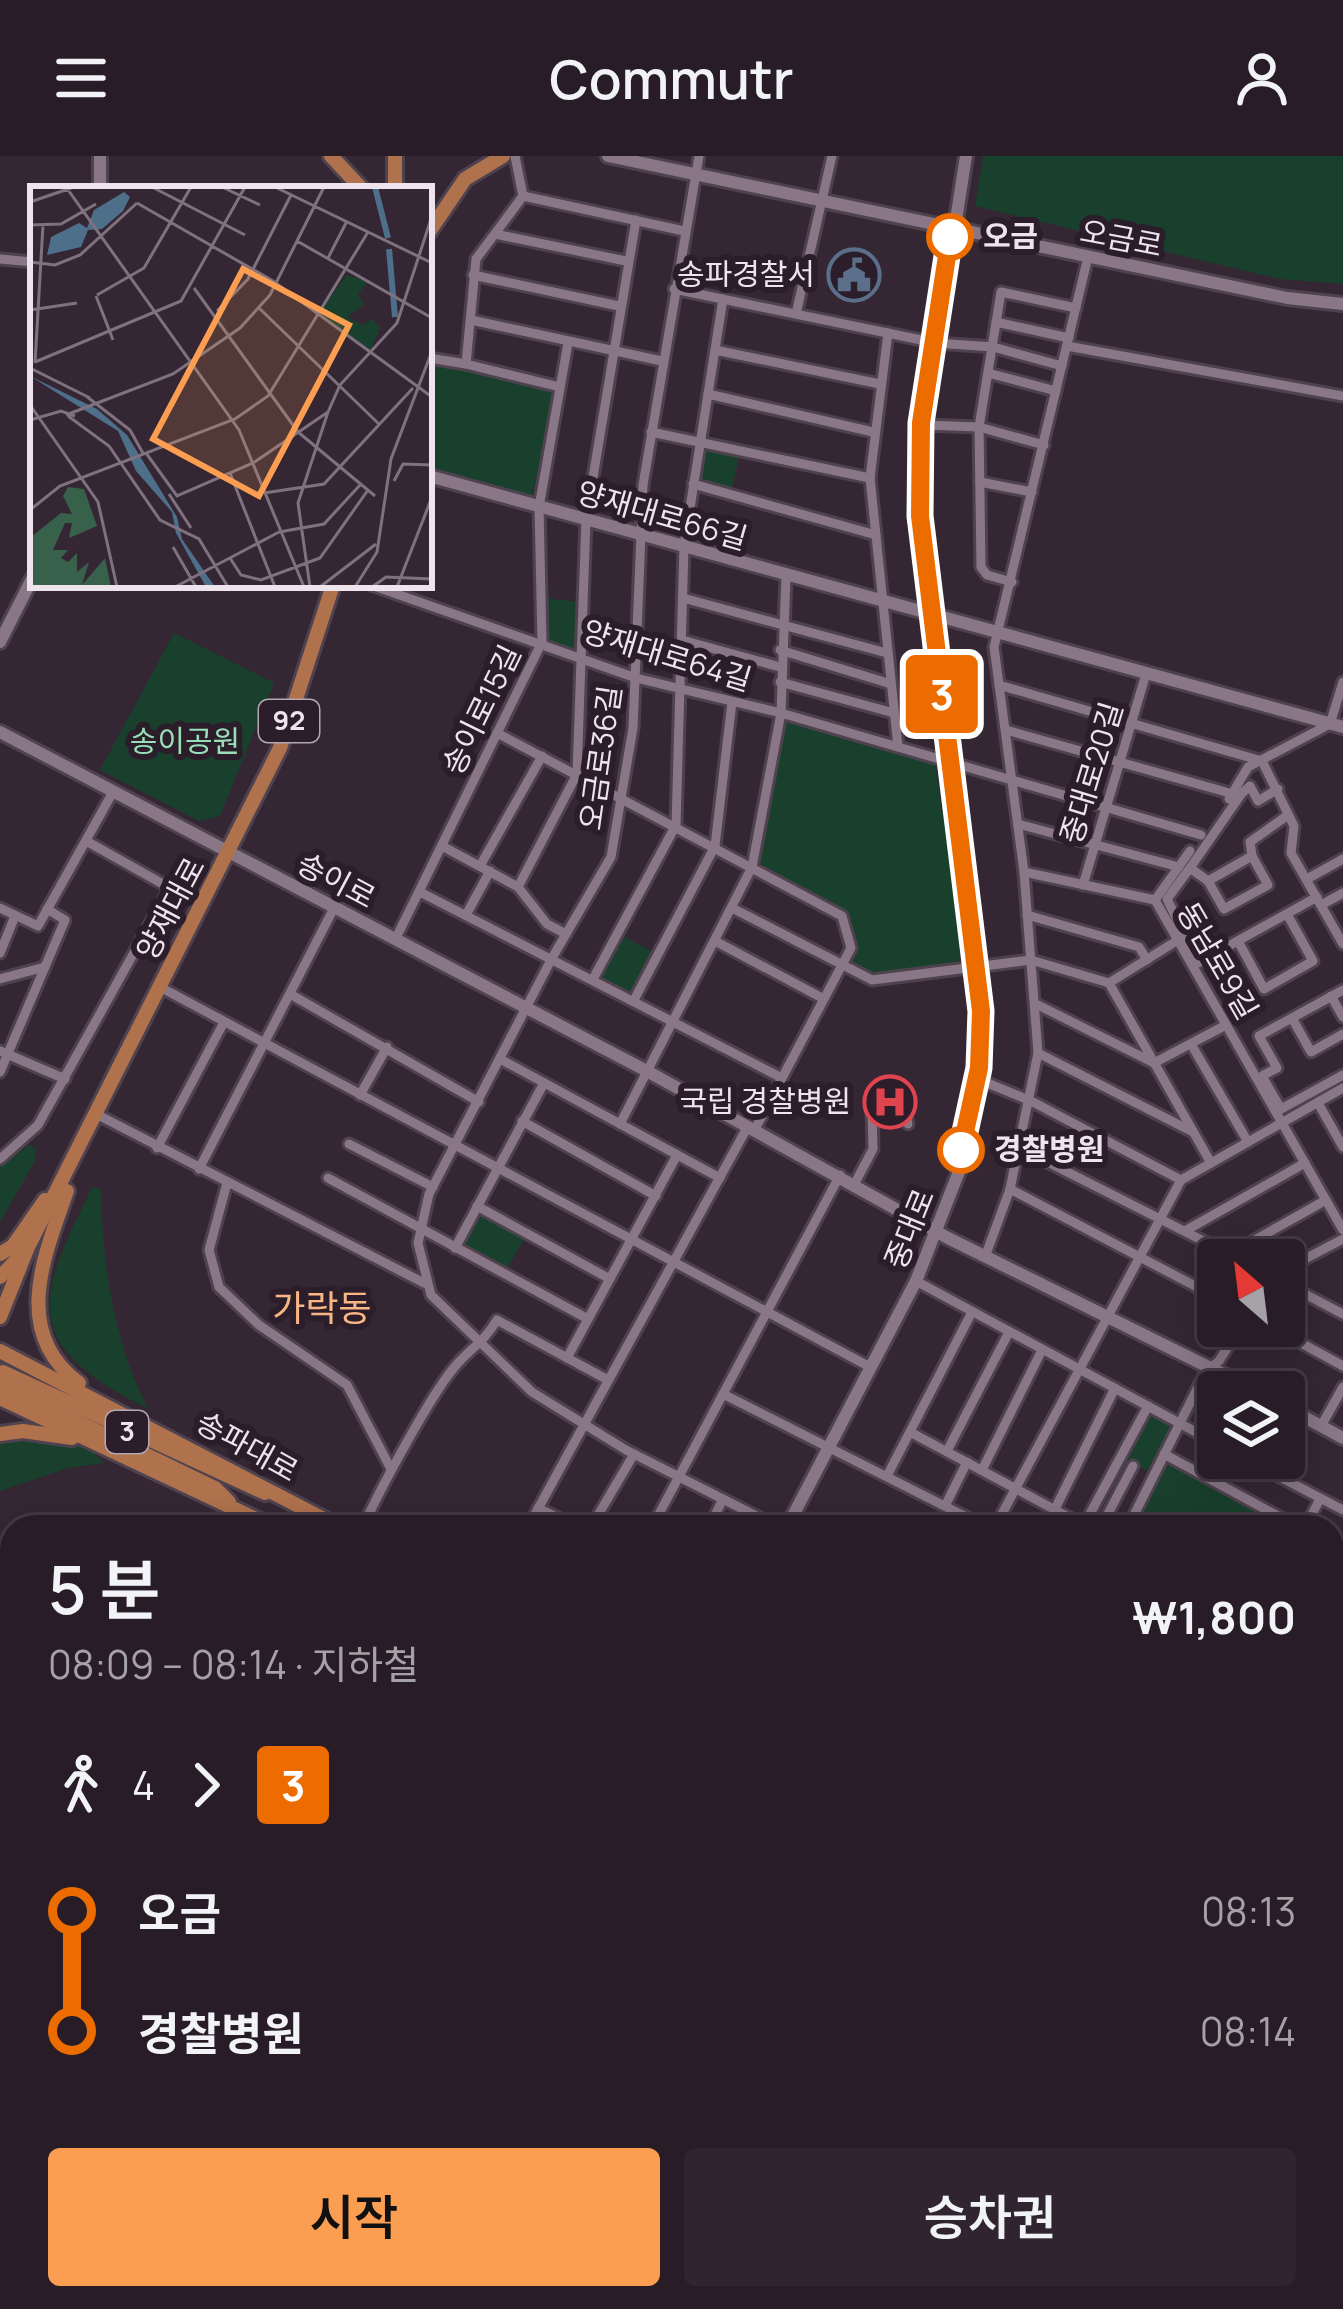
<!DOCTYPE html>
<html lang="ko">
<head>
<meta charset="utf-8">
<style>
  :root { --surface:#281c27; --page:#30252f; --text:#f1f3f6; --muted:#a5a1a7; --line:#443a44; --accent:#fc9e52 }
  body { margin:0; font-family:Manrope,"Noto Sans KR",sans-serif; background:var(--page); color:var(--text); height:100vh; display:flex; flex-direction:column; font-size:45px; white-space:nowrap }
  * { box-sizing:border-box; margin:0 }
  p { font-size:39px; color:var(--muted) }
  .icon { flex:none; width:66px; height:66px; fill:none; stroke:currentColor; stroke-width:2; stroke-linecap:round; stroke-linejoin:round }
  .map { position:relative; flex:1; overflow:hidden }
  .side { position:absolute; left:0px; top:1359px; width:1344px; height:795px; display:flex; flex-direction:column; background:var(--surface); border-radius:36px 36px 0 0; box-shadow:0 6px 30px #0003,0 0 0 3px var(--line) }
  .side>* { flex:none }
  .badge { padding:0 24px; border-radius:9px; font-size:42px; line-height:78px }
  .needle { width:78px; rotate:332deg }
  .fabs { position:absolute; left:1197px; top:1083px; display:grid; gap:24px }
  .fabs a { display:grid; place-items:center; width:108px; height:108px; border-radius:12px; background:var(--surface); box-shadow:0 6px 30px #0003,0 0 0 3px var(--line); font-size:60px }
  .map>.badge { position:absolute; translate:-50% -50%; box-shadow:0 0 0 6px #fff }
  .legs { display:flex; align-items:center; gap:18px; height:132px; padding:0 48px; font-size:39px }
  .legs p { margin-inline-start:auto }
  .overview { display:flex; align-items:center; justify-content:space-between; height:204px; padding:0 48px }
  h1 { font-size:66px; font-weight:600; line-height:90px }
  .primary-button { display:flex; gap:24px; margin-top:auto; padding:24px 48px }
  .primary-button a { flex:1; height:138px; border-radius:12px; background:var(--accent); color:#111; font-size:48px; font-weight:600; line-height:138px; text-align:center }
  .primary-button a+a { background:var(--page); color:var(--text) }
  ul { padding:0 48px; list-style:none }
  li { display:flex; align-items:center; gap:42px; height:120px; font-size:45px }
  li i { display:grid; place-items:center; width:18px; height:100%; margin:0 15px; background:currentColor }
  li i::after { content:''; width:30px; height:30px; margin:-15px; border:9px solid; border-radius:50%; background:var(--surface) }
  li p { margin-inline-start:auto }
  li:first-child i { background:linear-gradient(#0000 50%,currentColor 0) }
  li:last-child i { background:linear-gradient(currentColor 50%,#0000 0) }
  header { display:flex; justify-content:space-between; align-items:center; height:156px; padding:0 48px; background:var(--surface); font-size:54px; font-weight:600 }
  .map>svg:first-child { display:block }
  .green { fill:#19402d }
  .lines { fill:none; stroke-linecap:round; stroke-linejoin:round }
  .street-casing { stroke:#4e424e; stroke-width:15 }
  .secondary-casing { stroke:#4e424e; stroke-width:18 }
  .primary-casing { stroke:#4e424e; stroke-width:20 }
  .street { stroke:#897787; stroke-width:9 }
  .secondary { stroke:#897787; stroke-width:12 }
  .primary { stroke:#af724d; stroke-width:14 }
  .line-1-casing { stroke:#fff; stroke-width:27 }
  .line-1 { stroke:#ed6c00; stroke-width:18 }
  .stop-1-dot { fill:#fff; stroke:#ed6c00; stroke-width:6 }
  .labels { text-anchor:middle; stroke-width:12; stroke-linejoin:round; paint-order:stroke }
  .shield { fill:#2b1d2a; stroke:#b4a8b2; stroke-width:3 }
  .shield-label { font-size:27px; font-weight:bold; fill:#eee4ed }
  .stop-label { font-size:30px; font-weight:bold; fill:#eee4ed; stroke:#2b1d2a; text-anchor:start }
  .street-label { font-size:30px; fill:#eee4ed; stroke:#2b1d2a }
  .poi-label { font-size:30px; fill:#eee4ed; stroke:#2b1d2a; text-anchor:end }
  .park-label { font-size:30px; fill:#98deb7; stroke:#2b1d2a }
  .quarter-label { font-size:36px; fill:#f8b685; stroke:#2b1d2a }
  .inset-river { fill:none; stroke:#4d6f8a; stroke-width:6 }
  .inset-road { fill:none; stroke:#7f727e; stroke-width:3 }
  .view { fill:#fc9e52; fill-opacity:0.15; stroke:#fc9e52; stroke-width:6 }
  .inset-edge { fill:none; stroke:#eee4ed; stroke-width:6 }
</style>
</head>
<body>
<header><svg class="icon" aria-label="menu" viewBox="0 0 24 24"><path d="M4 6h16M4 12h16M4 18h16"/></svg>Commutr<svg class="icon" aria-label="person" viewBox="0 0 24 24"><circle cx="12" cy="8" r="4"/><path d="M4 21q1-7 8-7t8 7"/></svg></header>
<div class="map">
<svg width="1343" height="2153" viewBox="0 0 1343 2153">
  <rect width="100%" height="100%" fill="#352634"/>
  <!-- green -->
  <g class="green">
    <path d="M 983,0 L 1343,0 L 1343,128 L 1279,123 L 975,50 Z"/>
    <path d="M 429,206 L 557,236 L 532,340 L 429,315 Z"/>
    <path d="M 703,287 L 740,297 L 732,332 L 697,322 Z"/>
    <path d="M 544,442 L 581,446 L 579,497 L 546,483 Z"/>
    <path d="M 174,477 L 274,527 L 220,660 L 199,665 L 100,614 Z"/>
    <path d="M 784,561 L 935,608 L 965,796 L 957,806 L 874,818 L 847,807 L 856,791 L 846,757 L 757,706 Z"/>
    <path d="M 619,778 L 655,797 L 632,840 L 597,822 Z"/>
    <path d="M 29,989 L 36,992 L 35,1005 L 0,1066 L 0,1011 Z"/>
    <path d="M 93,1030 L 101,1034 C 102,1107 114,1187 148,1253 C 18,1188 36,1143 93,1030 Z"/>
    <path d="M 477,1053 L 526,1080 L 507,1113 L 460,1086 Z"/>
    <path d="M 1149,1252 L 1177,1268 L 1151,1317 L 1123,1301 Z"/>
    <path d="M 22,1278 L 89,1292 L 104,1307 L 68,1312 L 0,1335 L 0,1282 Z"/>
    <path d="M 1165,1301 L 1262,1355 L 1254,1371 L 1131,1371 Z"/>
    <path d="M 1332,2086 L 1343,2094 L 1343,2153 L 1327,2142 L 1332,2142 Z"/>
    <path d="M 913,2142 L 969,2142 L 960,2153 L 905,2153 Z"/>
  </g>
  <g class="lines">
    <!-- street casing -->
    <g class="street-casing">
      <g id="street">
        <path d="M 515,0 L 523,40"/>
        <path d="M 699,0 L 643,329 L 633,572 L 611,701 L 552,802 L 429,1038 L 418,1087 L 431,1139 L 532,1236 L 626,1294 L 778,1371"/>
        <path d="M 523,40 L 476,103 L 466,208 L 560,231"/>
        <path d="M 523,40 L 684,75"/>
        <path d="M 495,78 L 626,105"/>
        <path d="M 0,103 L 33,106"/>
        <path d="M 473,119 L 619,150"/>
        <path d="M 674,133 L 936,187 L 993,191 L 1062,210"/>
        <path d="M 796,158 L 832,0"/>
        <path d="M 471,164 L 662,205"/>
        <path d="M 996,166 L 1069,182"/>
        <path d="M 888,177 L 870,322 L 898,591"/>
        <path d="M 1067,190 L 1343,240"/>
        <path d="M 715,194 L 880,228"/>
        <path d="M 429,202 L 466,208"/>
        <path d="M 988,217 L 1056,235"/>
        <path d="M 708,238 L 873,276"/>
        <path d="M 924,269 L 979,271 L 1044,289"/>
        <path d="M 651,276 L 870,322"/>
        <path d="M 980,326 L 1032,336"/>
        <path d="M 693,328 L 876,379"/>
        <path d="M 1012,426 L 987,419 L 981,411 L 979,271 L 1001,136 L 1076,152"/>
        <path d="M 371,429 L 636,522 L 781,557 L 1201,679"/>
        <path d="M 683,442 L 887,497"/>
        <path d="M 682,484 L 780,511"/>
        <path d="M 780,494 L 891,528"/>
        <path d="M 780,526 L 894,557"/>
        <path d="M 999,529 L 1262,605 L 1294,670 L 1291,697 L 1343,788"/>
        <path d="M 1006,574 L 1233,638"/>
        <path d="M 497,577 L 842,760 L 851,792 L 755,973"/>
        <path d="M 1229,643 L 1248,611 L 1330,568 L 1343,526"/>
        <path d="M 1018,668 L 1179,711"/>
        <path d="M 442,690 L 518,731 L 547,768 L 566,778"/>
        <path d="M 1252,700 L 1250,686 L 1288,659"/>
        <path d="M 480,710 L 542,600"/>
        <path d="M 1190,712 L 1167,743 L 1198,807 L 1317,741"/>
        <path d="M 1024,716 L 1155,744 L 1343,1074"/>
        <path d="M 1307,723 L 1343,703"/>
        <path d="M 1208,725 L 1252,700 L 1268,729 L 1224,753 L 1208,725 L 1190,712 L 1242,637 L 1250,630 L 1258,645 L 1278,633"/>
        <path d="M 1083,729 L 1146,518"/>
        <path d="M 518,731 L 577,618 L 586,363 L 636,64"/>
        <path d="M 420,736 L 782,922"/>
        <path d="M 1155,744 L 1190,695"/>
        <path d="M 1321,749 L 1343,737"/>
        <path d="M 0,752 L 38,770 L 113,636"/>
        <path d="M 734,753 L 872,824 L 1031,804 L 1109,827"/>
        <path d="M 466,759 L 490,715"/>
        <path d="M 1027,759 L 1139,791 L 1147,804"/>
        <path d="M 395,784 L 542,486 L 539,351 L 568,187"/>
        <path d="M 1178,784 L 1109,827 L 1211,1007"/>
        <path d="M 1238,785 L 1264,833 L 1313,805 L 1287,758"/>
        <path d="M 717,786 L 824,843"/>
        <path d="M 0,797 L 15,760"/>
        <path d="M 0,823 L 45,811"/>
        <path d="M 593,823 L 676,669 L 684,390 L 723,143"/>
        <path d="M 160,831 L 870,1211"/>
        <path d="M 1343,834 L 1259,880 L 1277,912 L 1262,920 L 1281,953 L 1343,919"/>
        <path d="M 290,838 L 479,946"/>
        <path d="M 1331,840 L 1343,861"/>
        <path d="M 634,844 L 715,690 L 732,546"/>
        <path d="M 1038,849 L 1154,907 L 1226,869"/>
        <path d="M 1292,862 L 1311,896 L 1343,878"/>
        <path d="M 1191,888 L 1248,986"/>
        <path d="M 0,895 L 65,923"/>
        <path d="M 1038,897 L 1193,976"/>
        <path d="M 502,904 L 720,1022"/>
        <path d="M 0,916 L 65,764 L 47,753"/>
        <path d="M 980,924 L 1031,945 L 1181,1024"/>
        <path d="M 360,939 L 387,891"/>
        <path d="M 1318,947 L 1343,991"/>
        <path d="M 98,959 L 424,1127"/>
        <path d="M 522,965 L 656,1040"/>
        <path d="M 620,968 L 752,711 L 781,557 L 786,420"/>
        <path d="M 349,988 L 433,1031"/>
        <path d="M 157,992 L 223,868"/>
        <path d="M 1020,992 L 1241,1104"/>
        <path d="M 0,1003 L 38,969 L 170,732 L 88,686"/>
        <path d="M 199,1013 L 334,752"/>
        <path d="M 328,1022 L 588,1163"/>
        <path d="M 227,1027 L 209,1094 L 219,1131 L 259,1169 L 347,1229 L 391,1313"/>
        <path d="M 855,1027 L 873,993 L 872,955 L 904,949 L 908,968"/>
        <path d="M 1010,1033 L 1218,1142"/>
        <path d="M 477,1050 L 610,1123"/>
        <path d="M 1185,1075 L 1305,1007"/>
        <path d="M 455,1092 L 544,927"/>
        <path d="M 1230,1098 L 1326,1044"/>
        <path d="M 985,1101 L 1010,1033 L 1038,897 L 1024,716 L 994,491 L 1088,101"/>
        <path d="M 1284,1114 L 1343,1083"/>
        <path d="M 916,1125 L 1218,1288"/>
        <path d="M 1284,1127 L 1343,1158"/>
        <path d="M 1270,1170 L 1343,1210"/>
        <path d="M 567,1202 L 677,999"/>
        <path d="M 723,1238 L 986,1371"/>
        <path d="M 1321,1270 L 1343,1231"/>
        <path d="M 910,1276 L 1087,1371"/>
        <path d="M 947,1295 L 1009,1176"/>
        <path d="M 1164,1298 L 1298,1371"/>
        <path d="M 1244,1302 L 1343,1354"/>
        <path d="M 982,1314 L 1042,1194"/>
        <path d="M 887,1320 L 972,1156"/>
        <path d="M 945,1350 L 967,1306"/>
        <path d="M 538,1352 L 577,1371"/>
        <path d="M 1055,1353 L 1115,1232"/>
        <path d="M 1084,1369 L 1148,1250"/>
        <path d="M 363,1371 C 378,1337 435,1230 459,1206 C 474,1190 485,1184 497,1164 L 608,1224"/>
        <path d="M 528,1371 L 748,970"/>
        <path d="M 591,1371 L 634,1298"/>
        <path d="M 652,1371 L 840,1019"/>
        <path d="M 709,1371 L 723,1343"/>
        <path d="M 995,1371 L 1181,1024 L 1343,932"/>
        <path d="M 1101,1371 L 1133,1310"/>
        <path d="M 1128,1371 L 1206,1215 L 1219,1205 L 1241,1170"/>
        <path d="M 1258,1371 L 1266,1354"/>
        <path d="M 1305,1371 L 1320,1343"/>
        <path d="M 1332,1581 L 1343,1560"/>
        <path d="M 1332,1606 L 1343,1612"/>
        <path d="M 1332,1661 L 1343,1666"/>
        <path d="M 1332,1714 L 1343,1720"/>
        <path d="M 1332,1896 L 1343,1876"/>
        <path d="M 1332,1898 L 1343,1907"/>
        <path d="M 215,2142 L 227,2153"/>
        <path d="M 1185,2153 L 1194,2142"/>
      </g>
    </g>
    <!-- secondary casing -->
    <g class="secondary-casing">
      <g id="secondary">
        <path d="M 608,0 L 1287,142 L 1343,148"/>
        <path d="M 100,33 L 100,0"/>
        <path d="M 429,320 L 1343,571"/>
        <path d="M 0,486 L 33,421"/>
        <path d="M 0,576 L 645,914 L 948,1082 L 1259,1236"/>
        <path d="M 1284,1250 L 1343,1282"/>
        <path d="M 787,1371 L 916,1125 L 962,1008 L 982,914 L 979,802 L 922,360 L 924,269 L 966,0"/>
        <path d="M 1332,1445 L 1343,1424"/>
        <path d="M 1013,2142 L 1027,2153"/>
        <path d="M 150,2153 L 159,2142"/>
        <path d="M 890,2153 L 899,2142"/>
      </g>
    </g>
    <!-- primary casing -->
    <g class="primary-casing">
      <g id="primary">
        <path d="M 331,0 L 362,33"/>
        <path d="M 395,0 L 395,33"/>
        <path d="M 429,76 L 465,23 L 503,0"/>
        <path d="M 67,1035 C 44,1100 11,1177 79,1227"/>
        <path d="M 0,1098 L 13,1090 L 45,1044"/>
        <path d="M 0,1121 L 25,1095"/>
        <path d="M 0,1161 L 28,1091 L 280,592 L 333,429"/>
        <path d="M 0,1195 L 339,1371"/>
        <path d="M 3,1216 L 265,1337"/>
        <path d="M 0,1228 L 215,1332 L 229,1346"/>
        <path d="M 0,1242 L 273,1371"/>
        <path d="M 0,1278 L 23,1275 L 72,1282"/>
        <path d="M 1332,2033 L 1343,2042"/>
        <path d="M 1332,2059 L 1343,2068"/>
      </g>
    </g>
    <!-- street -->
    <use href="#street" class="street"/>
    <!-- secondary -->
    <use href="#secondary" class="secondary"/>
    <!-- primary -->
    <use href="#primary" class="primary"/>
  </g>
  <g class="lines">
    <!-- line-1 casing -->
    <g class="line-1-casing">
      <path id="line-1" d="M 950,81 L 921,267 L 920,360 L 981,855 L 979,912 L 961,994"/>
    </g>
    <!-- line-1 -->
    <use href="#line-1" class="line-1"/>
  </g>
  <!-- icons -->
  <defs>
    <g id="civic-ring" transform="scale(2.7)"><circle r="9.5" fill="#2b1d2a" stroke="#5c6f8a" stroke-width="1.5"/><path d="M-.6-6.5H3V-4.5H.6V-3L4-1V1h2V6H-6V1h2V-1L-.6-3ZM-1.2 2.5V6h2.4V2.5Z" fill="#5c6f8a"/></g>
    <g id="hospital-ring" transform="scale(2.7)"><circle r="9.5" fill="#2b1d2a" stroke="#e0444e" stroke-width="1.5"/><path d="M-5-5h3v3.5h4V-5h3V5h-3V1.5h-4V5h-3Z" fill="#e0444e"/></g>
  </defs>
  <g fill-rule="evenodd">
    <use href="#civic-ring" x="854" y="119"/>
    <use href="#hospital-ring" x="890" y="946"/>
  </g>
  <!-- markers -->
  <g class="stop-1-dot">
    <circle cx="950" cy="81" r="21"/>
    <circle cx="961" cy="994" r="21"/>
  </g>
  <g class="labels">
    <!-- shield labels -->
    <g class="shield">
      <rect x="259" y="544" width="60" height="42" rx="9"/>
      <rect x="106" y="1255" width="42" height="42" rx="9"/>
    </g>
    <g class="shield-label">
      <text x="289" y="574">92</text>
      <text x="127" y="1285">3</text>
    </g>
    <!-- stop labels -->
    <g class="stop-label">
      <text x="983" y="91">오금</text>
      <text x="994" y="1004">경찰병원</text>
    </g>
    <!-- street labels -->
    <g class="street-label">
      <text transform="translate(1121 83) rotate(11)" y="10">오금로</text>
      <text transform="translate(662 360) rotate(16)" y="10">양재대로66길</text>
      <text transform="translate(667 500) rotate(17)" y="10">양재대로64길</text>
      <text transform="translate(482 554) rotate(-64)" y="10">송이로15길</text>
      <text transform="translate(601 602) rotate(-82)" y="10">오금로36길</text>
      <text transform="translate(1092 617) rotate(-73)" y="10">중대로20길</text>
      <text transform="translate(336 725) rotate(28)" y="10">송이로</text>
      <text transform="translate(171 753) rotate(-62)" y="10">양재대로</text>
      <text transform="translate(1217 805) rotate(60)" y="10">동남로9길</text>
      <text transform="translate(910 1073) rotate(-68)" y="10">중대로</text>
      <text transform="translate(247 1291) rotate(29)" y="10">송파대로</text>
    </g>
    <!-- poi labels -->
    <g class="poi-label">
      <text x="815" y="129">송파경찰서</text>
      <text x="851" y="956">국립 경찰병원</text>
    </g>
    <!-- park labels -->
    <g class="park-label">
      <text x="185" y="596">송이공원</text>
    </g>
    <!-- quarter labels -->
    <g class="quarter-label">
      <text x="322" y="1165">가락동</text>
    </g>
  </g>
  <!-- overview -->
  <g transform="translate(30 30)">
    <rect width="402" height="402" fill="#352634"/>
    <path d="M 317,89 L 338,96 L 328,108 L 334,118 L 317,131 L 333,139 L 342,133 L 350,142 L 340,164 L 288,128 Z" fill="#19402d"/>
    <path d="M 38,301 L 54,303 L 67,340 L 39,352 L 42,337 L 35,337 L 23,364 L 38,364 L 31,372 L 38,376 L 47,367 L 47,386 L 59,376 L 52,399 L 75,372 L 81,401 L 0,401 L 1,351 L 31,327 L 42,328 L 33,310 Z" fill="#38614b"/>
    <path d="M 94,6 L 100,11 L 93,25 L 72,43 L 58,44 L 51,61 L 17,69 L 21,51 L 49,37 L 57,42 L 64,24 ZM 0,190 L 67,223 L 97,249 L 147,331 L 152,353 L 185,401 L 176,401 L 146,347 L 142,326 L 106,285 L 88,245 Z" fill="#4d6f8a"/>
    <path class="inset-river" d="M 345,1 L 358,52M 359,63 L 365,131"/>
    <path class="inset-road" d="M 36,1 L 209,244 L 274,401M 122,1 L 215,49M 192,1 L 230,19M 245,1 L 402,77M 0,16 L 44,1M 107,17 L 243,95 L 402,211M 0,39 L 31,38 L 66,18M 267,55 L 402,132M 298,72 L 316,37M 0,76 L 25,79 L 50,69 L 107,17M 164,102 L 268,246M 67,109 L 114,82 L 161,1M 66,110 L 83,154M 229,122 L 350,239M 0,124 L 47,117M 187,125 L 218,93 L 261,9M 5,176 L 151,115 L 215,1M 5,177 L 13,39M 0,182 L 60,212M 56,210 L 100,244 L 114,269M 0,219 L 68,316 L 87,401M 36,229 L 143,188 L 210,142 L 240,109 L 294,1M 38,230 L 79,260 L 130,334 L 169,353 L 198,401M 0,234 L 31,225 L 45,230M 268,246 L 345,310M 116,267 L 147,310 L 223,277 L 298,226 L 310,199 L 367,137 L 402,30M 200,287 L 245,401M 364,295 L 373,278 L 402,279M 234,307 L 294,298 L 383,202M 139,308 L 161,342M 0,324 L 30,300 L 205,233 L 238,210 L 338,46M 249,346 L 294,338 L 331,298M 143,361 L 166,401M 200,372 L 211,389 L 231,394 L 290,372 L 338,304M 145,401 L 249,346M 280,401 L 268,317 L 298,226M 290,401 L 346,358M 325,401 L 347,366 L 361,273 L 402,165M 342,401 L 356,391 L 402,393M 367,401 L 402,311"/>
    <path class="view" d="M 213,83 L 319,139 L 229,310 L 123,253 Z"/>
    <rect width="402" height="402" class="inset-edge"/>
  </g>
</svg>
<div class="fabs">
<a><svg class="needle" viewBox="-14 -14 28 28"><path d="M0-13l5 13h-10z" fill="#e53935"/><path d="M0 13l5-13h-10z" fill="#a5a1a7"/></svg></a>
<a><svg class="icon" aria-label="layers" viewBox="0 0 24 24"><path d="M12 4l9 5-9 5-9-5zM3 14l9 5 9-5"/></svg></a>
</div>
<b class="badge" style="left:942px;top:538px;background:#ed6c00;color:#fff">3</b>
<section class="side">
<div class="overview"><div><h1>5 분</h1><p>08:09 – 08:14 · 지하철</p></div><b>₩1,800</b></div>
<div class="legs"><svg class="icon" aria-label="walk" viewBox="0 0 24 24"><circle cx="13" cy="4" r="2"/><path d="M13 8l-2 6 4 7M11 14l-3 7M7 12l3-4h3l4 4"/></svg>4<svg class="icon" aria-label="forward" viewBox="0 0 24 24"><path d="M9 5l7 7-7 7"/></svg><b class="badge" style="background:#ed6c00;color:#fff">3</b></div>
<ul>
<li><i style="color:#ed6c00"></i><b>오금</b><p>08:13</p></li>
<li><i style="color:#ed6c00"></i><b>경찰병원</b><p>08:14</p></li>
</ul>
<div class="primary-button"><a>시작</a><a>승차권</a></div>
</section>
</div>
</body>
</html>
